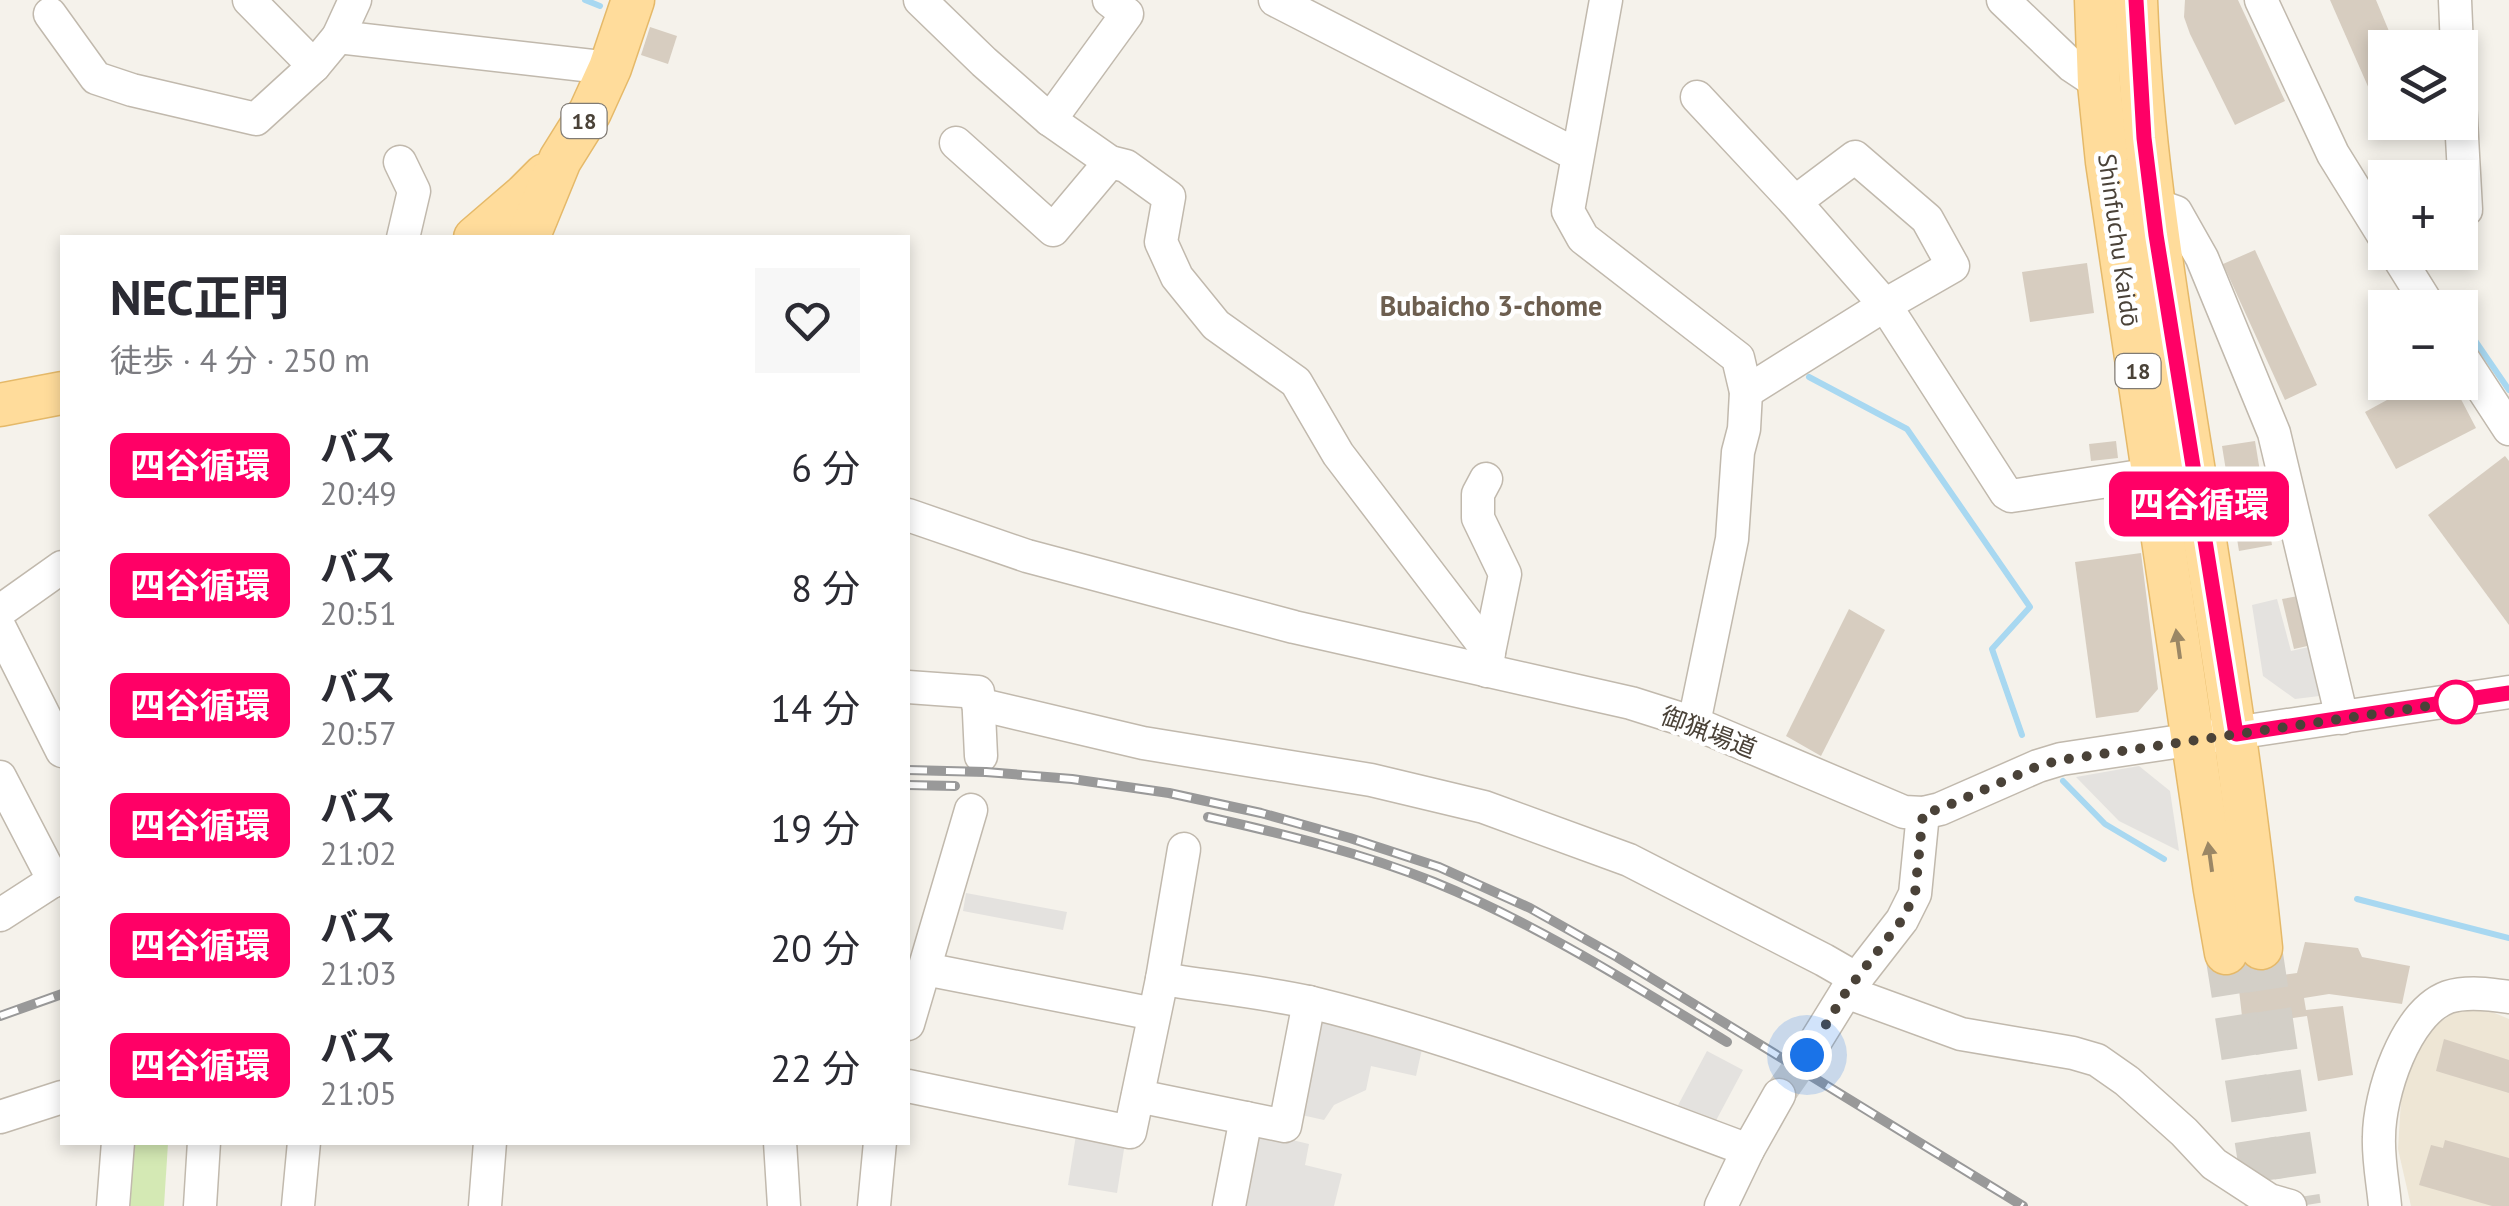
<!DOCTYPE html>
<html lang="ja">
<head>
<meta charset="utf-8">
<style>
  :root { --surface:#fff; --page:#f7f7f7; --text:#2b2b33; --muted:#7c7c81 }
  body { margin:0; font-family:"PT Sans","Noto Sans JP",sans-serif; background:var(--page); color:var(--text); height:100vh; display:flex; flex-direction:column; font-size:38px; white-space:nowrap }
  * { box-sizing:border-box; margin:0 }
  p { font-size:32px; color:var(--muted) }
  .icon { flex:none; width:55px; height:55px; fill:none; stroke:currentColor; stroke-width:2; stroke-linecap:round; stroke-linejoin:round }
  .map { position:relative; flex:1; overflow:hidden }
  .drawer { position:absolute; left:60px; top:235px; width:850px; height:910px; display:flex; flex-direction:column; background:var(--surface); border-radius:0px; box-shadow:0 5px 15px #0003 }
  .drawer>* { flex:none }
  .badge { padding:0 20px; border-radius:15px; font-size:35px; line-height:65px }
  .tools { position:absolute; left:2368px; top:30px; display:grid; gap:20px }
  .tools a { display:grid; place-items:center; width:110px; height:110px; border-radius:0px; background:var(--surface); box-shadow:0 5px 15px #0003; font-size:50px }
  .you { position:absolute; width:50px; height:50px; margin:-25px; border:8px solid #fff; border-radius:50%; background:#1a73e8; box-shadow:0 0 0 15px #1a73e833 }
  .map>.badge { position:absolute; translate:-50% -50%; box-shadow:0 0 0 5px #fff }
  .round { display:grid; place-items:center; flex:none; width:105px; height:105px; border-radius:0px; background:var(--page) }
  .head { display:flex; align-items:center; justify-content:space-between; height:170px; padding:0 50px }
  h1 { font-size:48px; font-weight:700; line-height:75px }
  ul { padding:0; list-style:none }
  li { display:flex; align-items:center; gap:30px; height:120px; padding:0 50px }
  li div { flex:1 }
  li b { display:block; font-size:38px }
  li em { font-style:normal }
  li .badge { min-width:110px; font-weight:700; text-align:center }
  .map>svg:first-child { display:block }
  .education { fill:#eee6d5 }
  .green { fill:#d4e9b4 }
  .parking { fill:#e4e2df }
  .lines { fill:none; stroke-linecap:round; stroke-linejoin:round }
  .stream { stroke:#a8d8f1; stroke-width:6 }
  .building { fill:#d7cdc0 }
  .minor-tunnel { stroke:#d3cfc7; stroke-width:32; stroke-dasharray:32 16; stroke-linecap:butt }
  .major-tunnel { stroke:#d3cfc7; stroke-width:42; stroke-dasharray:42 21; stroke-linecap:butt }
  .minor-casing { stroke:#c1b9ad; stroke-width:35 }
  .major-casing { stroke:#e5b969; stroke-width:45 }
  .minor { stroke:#fff; stroke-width:32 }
  .major { stroke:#ffdc9b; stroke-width:42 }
  .rail-casing { stroke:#999; stroke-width:10 }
  .rail { stroke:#fff; stroke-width:6; stroke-dasharray:19; stroke-linecap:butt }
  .oneway { fill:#9b8765 }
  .line-casing { stroke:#fff; stroke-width:22 }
  .line { stroke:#f06; stroke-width:15 }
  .walk { stroke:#4a4238; stroke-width:10; stroke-dasharray:0 18 }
  .stop-dot { fill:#fff; stroke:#f06; stroke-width:5 }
  .labels { text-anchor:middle; stroke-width:9; stroke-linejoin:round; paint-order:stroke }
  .shield { fill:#fff; stroke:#807b74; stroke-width:2.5 }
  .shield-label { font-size:22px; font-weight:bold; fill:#4a4238 }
  .street-label { font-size:25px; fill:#4a4238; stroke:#fff }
  .neighbourhood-label { font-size:28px; font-weight:bold; fill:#6d5f50; stroke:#fff }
</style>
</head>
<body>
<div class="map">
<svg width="2509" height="1206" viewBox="0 0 2509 1206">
  <rect width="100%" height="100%" fill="#f5f2eb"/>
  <!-- education -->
  <path class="education" d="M 2480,1007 L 2509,1019 L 2509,1206 L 2411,1206 L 2398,1149 L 2401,1101 L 2408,1073 L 2427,1031 L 2455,1012 Z"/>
  <!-- green -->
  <path class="green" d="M 126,1143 L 168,1143 L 164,1206 L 121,1206 Z"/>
  <!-- parking -->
  <g class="parking">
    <path d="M 2277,599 L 2291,651 L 2331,642 L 2344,693 L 2295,699 L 2263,676 L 2252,605 Z"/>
    <path d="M 2139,766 L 2170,791 L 2179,851 L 2119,821 L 2076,777 Z"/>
    <path d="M 966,893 L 1067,912 L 1063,930 L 963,911 Z"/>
    <path d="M 1318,1016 L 1424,1040 L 1416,1076 L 1371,1066 L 1366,1090 L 1334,1105 L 1324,1120 L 1297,1114 Z"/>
    <path d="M 1707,1051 L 1743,1070 L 1712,1128 L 1676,1109 Z"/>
    <path d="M 1250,1130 L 1309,1144 L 1305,1165 L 1342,1174 L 1334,1206 L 1232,1206 Z"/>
    <path d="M 1076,1135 L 1125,1143 L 1117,1193 L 1068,1185 Z"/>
  </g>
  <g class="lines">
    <!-- stream -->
    <g class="stream">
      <path d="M 585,0 L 600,6"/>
      <path d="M 2465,326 L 2509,390"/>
      <path d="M 1809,377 L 1907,429 L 2030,607 L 1992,649 L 2022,735"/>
      <path d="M 2063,781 L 2105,824 L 2164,859"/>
      <path d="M 2357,899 L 2509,938"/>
    </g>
  </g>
  <!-- building -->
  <g class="building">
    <path d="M 2185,0 L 2238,0 L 2285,101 L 2235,125 L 2190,34 L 2184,17 Z"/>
    <path d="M 2330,0 L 2376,0 L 2396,48 L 2385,48 L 2385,104 L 2377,107 Z"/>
    <path d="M 650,27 L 677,36 L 668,64 L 641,55 Z"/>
    <path d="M 2255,250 L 2317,385 L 2285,400 L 2223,264 Z"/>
    <path d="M 2087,263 L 2094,313 L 2030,322 L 2022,272 Z"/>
    <path d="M 2420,382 L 2452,382 L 2476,428 L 2396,469 L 2365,412 Z"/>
    <path d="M 2116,441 L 2118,458 L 2091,461 L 2089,444 Z"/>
    <path d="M 2255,441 L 2272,545 L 2239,551 L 2222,446 Z"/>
    <path d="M 2505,456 L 2509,461 L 2509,625 L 2428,515 Z"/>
    <path d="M 2141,553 L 2158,689 L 2138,712 L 2096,718 L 2075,562 Z"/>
    <path d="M 2314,593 L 2325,642 L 2294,649 L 2282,599 Z"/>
    <path d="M 1849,609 L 1885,630 L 1821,756 L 1786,736 Z"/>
    <path d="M 2305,942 L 2358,948 L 2362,957 L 2410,966 L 2402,1004 L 2329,994 L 2304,998 L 2306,1010 L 2343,1006 L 2353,1075 L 2318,1081 L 2307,1016 L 2243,1025 L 2238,981 L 2297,973 Z"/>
    <path d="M 2444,1039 L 2509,1060 L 2509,1093 L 2436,1071 Z"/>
    <path d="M 2445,1140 L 2509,1158 L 2509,1206 L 2492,1206 L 2419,1185 L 2431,1145 L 2443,1148 Z"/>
  </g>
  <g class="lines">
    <!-- minor-tunnel -->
    <path class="minor-tunnel" d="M 1779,1095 L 1807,1055"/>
    <!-- major-tunnel -->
    <g class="major-tunnel">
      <path d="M 2261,948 L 2300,1206"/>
      <path d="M 2226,953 L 2266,1206"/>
    </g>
    <!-- minor casing -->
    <g class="minor-casing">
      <g id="minor">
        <path d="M 249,0 L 314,66"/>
        <path d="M 920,0 L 984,62 L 1050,120 L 1110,162 L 1126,166 L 1169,197 L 1161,242 L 1177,277 L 1216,325 L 1296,382 L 1338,454 L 1489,652 L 1487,671"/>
        <path d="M 1275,0 L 1577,155"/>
        <path d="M 1606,0 L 1568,211 L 1583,238 L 1738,358 L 1746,392 L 1744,429 L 1738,452 L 1732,539 L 1694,723"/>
        <path d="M 2003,0 L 2072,66 L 2099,84"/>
        <path d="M 2261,0 L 2333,154 L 2385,238"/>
        <path d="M 2455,0 L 2457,48"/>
        <path d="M 50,14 L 96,78 L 132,90 L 256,119 L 314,66 L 338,37 L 610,68"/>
        <path d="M 338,37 L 355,0"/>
        <path d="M 1697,97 L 1795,202 L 1885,305 L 2006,493 L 2011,496 L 2153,474"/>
        <path d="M 2460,101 L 2466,210 L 2460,214"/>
        <path d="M 1050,120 L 1127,14 L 1109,0"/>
        <path d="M 956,143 L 1053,230 L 1110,162"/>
        <path d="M 400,162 L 414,191 L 403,238"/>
        <path d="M 2153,204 L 2176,212 L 2202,258 L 2274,433 L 2342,718"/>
        <path d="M 2395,252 L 2430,308"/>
        <path d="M 2460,354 L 2509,429"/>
        <path d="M 1746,392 L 1885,305 L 1953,266 L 1927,219 L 1855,157 L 1795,202"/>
        <path d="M 1486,479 L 1478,494 L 1478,518 L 1505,574 L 1489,652"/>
        <path d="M 908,515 L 1027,556 L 1294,627 L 1631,703 L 1694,723 L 1904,812 L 1923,813 L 1940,809 L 2038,766 L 2061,759 L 2509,692"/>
        <path d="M 0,611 L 62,567"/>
        <path d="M 0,628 L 62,751"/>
        <path d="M 908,687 L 978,692 L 981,756"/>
        <path d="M 978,704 L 1143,743 L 1371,780 L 1484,807 L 1629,860 L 1824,960 L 1857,979"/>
        <path d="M 0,777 L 54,881"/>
        <path d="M 1923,813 L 1915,894 L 1902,920 L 1846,992 L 1961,1034 L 2073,1053 L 2097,1060 L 2127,1081 L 2184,1132 L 2214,1164 L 2269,1200 L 2290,1206"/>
        <path d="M 0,915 L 62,875"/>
        <path d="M 925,969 L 1154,1014"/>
        <path d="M 1162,979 L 1184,849"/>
        <path d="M 908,1024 L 971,810"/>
        <path d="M 1807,1055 L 1846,992"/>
        <path d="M 908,1086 L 1130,1132 L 1162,979 C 1212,987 1264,992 1313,1003 C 1461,1039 1605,1097 1748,1150"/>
        <path d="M 1138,1096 L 1285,1126 L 1309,1002"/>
        <path d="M 0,1117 L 62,1097"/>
        <path d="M 780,1142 L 784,1206"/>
        <path d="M 113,1206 L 118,1142"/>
        <path d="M 200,1206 L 204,1142"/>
        <path d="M 298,1206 L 304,1142"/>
        <path d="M 485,1206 L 490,1142"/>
        <path d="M 874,1206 L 880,1142"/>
        <path d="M 1229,1206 L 1246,1118"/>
        <path d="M 1721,1206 L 1748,1150 L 1779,1095"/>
        <path d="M 2385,1206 C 2383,1183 2378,1159 2379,1137 C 2379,1095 2405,1013 2448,997 C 2467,991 2490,994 2509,997"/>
      </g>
    </g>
    <!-- major casing -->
    <g class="major-casing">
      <g id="major">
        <path d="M 2096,0 L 2099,84 L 2107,162 L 2215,890 L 2226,953"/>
        <path d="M 2136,0 C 2141,142 2164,281 2186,422 C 2214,597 2243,771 2261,948"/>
        <path d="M 475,238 L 525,195 L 545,175"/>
        <path d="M 528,238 L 560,160 L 590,112 L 610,68 L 633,0"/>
        <path d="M 0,405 L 62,393"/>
      </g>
    </g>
    <!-- minor -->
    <use href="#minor" class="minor"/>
    <!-- major -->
    <use href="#major" class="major"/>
    <!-- rail casing -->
    <g class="rail-casing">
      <g id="rail">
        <path d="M 908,770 L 986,772 L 1072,779 L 1169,793 L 1261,813 L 1350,838 L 1439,867 L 1530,908 L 1617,957 L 2023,1206"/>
        <path d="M 908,785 L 955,786"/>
        <path d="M 1208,817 C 1284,834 1362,853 1434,882 C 1537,924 1633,985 1727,1042"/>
        <path d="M 0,1016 L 62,994"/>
      </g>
    </g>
    <!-- rail -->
    <use href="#rail" class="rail"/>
  </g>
  <!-- one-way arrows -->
  <defs><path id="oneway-solid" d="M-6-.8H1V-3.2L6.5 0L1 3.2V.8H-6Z" transform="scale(2.5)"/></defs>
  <g class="oneway">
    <use href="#oneway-solid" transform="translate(2178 644) rotate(-98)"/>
    <use href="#oneway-solid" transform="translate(2210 857) rotate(-98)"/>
  </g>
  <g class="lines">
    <!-- line casing -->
    <g class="line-casing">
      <path id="line" d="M 2136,0 L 2144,138 L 2156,235 L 2236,734 L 2509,693"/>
    </g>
    <!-- line -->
    <use href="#line" class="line"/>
    <!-- walk -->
    <path class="walk" d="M 1807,1055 L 1846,992 L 1902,920 L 1915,894 L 1923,813 L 1940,809 L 2038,766 L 2061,760 L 2456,702"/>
  </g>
  <!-- markers -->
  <circle class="stop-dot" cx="2456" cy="702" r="20"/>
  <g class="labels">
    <!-- shield labels -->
    <g class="shield">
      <rect x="561.5" y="104" width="45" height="34" rx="8"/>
      <rect x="2115.5" y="354" width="45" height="34" rx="8"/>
    </g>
    <g class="shield-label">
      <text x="584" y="129">18</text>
      <text x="2138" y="379">18</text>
    </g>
    <!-- street labels -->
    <g class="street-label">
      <text transform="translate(2119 240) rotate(82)" y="9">Shinfuchu Kaidō</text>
      <text transform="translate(1709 732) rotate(21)" y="9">御猟場道</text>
    </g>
    <!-- neighbourhood labels -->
    <g class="neighbourhood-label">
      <text x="1491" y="316">Bubaicho 3-chome</text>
    </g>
  </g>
</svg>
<div class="tools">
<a><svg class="icon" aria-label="layers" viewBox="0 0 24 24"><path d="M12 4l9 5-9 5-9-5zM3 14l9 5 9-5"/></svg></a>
<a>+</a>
<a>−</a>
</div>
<div class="you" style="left:1807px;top:1055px"></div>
<b class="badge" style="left:2199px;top:504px;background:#f06;color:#fff">四谷循環</b>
<section class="drawer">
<div class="head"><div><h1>NEC正門</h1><p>徒歩 · 4 分 · 250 m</p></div><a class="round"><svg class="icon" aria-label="heart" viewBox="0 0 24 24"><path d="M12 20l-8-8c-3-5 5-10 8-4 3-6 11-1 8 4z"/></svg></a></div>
<ul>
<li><span class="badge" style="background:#f06;color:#fff">四谷循環</span><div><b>バス</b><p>20:49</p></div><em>6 分</em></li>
<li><span class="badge" style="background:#f06;color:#fff">四谷循環</span><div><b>バス</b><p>20:51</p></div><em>8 分</em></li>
<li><span class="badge" style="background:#f06;color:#fff">四谷循環</span><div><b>バス</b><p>20:57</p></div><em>14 分</em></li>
<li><span class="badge" style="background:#f06;color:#fff">四谷循環</span><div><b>バス</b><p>21:02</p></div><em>19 分</em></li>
<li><span class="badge" style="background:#f06;color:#fff">四谷循環</span><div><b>バス</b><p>21:03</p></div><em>20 分</em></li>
<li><span class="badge" style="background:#f06;color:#fff">四谷循環</span><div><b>バス</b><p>21:05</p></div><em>22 分</em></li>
</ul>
</section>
</div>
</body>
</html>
